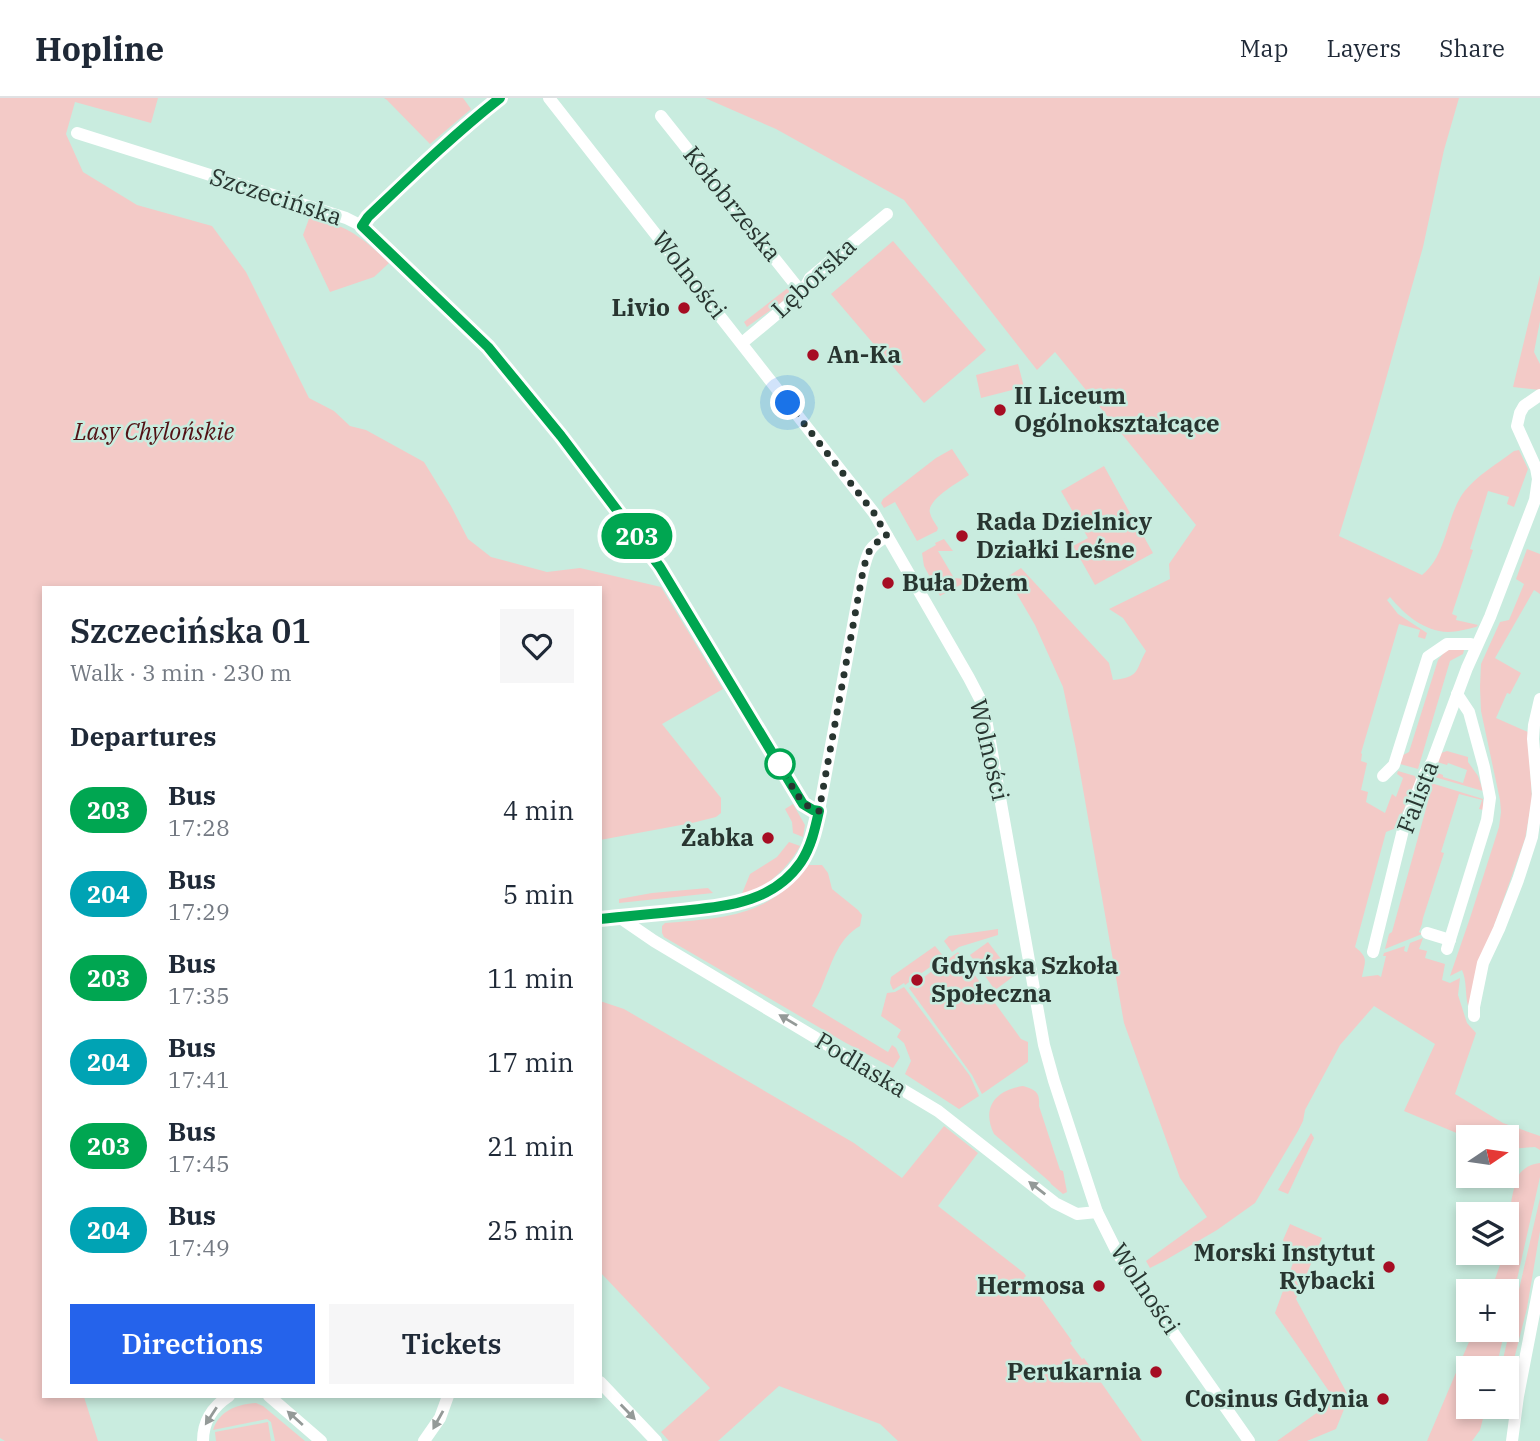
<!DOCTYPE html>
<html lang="en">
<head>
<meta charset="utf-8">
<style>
  :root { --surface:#fff; --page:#f6f6f7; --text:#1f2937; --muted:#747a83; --line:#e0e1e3; --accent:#2563eb }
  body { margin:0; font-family:"IBM Plex Serif",serif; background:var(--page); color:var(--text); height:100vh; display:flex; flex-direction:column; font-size:26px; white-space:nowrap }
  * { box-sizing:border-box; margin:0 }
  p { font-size:23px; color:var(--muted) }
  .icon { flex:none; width:38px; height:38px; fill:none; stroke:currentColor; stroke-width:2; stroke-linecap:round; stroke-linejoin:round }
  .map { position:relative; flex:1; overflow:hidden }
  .details { position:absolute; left:42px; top:488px; width:560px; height:812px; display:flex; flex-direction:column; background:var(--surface); border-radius:0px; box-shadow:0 4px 10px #0003 }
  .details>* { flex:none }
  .badge { padding:0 14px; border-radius:23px; font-size:24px; line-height:46px }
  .needle { width:46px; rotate:77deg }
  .buttons { position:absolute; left:1456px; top:1027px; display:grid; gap:14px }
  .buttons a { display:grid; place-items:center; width:63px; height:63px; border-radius:0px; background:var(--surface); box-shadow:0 4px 10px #0003; font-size:35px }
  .you { position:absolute; width:35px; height:35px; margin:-18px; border:5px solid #fff; border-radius:50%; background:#1a73e8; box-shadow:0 0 0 10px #1a73e833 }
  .map>.badge { position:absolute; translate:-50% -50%; box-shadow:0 0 0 4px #fff }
  h2 { padding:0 28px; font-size:26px; line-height:63px }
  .round { display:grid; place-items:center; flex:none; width:74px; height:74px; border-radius:0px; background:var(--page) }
  .overview { display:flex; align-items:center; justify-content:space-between; height:119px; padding:0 28px }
  h1 { font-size:33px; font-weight:600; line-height:52px }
  .button { display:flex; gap:14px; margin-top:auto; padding:14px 28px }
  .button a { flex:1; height:80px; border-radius:0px; background:var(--accent); color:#fff; font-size:28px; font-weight:600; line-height:80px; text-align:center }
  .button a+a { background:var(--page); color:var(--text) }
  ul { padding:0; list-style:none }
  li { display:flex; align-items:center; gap:21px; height:84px; padding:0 28px }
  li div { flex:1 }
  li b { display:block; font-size:26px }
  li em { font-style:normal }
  li .badge { min-width:77px; font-weight:700; text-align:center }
  header { display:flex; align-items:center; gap:42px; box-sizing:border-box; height:98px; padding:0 35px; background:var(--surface); border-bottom:2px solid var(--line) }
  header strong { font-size:33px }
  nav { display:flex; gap:38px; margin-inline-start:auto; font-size:24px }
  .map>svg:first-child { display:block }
  .green { fill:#f3cac7 }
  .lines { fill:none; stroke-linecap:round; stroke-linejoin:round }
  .street { stroke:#fff; stroke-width:12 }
  .oneway { fill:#949a98 }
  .line-casing { stroke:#fff; stroke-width:16 }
  .line { stroke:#00a651; stroke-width:10 }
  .walk { stroke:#283530; stroke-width:7; stroke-dasharray:0 12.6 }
  .poi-dot { fill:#a60d23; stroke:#c9ecdf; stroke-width:2.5 }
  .stop-dot { fill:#fff; stroke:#00a651; stroke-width:3.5 }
  .labels { text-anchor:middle; stroke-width:5; stroke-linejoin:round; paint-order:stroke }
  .street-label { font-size:24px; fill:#283530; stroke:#c9ecdf }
  .poi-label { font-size:24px; font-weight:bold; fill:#283530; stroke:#c9ecdf; text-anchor:end }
  .park-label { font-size:24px; font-style:italic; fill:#521215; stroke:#c9ecdf }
</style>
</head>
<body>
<header>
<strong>Hopline</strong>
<nav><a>Map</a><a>Layers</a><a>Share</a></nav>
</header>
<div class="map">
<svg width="1540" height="1343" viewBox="0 0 1540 1343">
  <rect width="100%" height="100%" fill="#c9ecdf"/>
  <!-- green -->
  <g class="green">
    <path d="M 0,0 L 158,0 L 151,25 L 75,4 L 66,36 L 83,74 L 137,107 L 212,128 L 246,174 L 309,300 L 334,313 L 350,328 L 366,332 L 424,364 L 451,408 L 468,441 L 491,459 L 547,474 L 580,470 L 661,489 L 723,591 L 662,626 L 721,700 L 721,715 L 716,719 L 692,725 L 600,742 L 600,490 L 44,490 L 44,1298 L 84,1299 L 98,1343 L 5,1343 L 0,1340 Z"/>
    <path d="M 384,0 L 463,0 L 471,11 L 430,46 L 387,2 Z"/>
    <path d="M 705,0 L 1459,0 L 1444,52 L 1423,149 L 1375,320 L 1339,438 L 1422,477 C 1445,459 1446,424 1460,400 C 1472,380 1496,367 1514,353 L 1519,352 L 1528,371 L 1514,409 L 1507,406 L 1509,399 L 1488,393 L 1470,451 L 1473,452 L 1452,516 L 1457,518 L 1456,522 L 1478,527 L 1476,529 C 1467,531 1457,534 1448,534 C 1424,533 1405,517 1390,499 L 1387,502 L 1398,516 L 1427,535 L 1425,541 L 1418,539 L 1420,532 L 1399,526 L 1361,655 L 1362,656 L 1361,663 L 1367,665 L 1361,692 L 1368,694 L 1366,704 L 1385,715 L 1392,696 L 1396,699 L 1403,680 L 1397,676 L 1398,673 L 1415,678 L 1416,682 L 1396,730 L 1386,734 L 1355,849 C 1369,860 1365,863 1362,879 L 1378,877 L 1381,879 L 1386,858 L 1383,858 L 1384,855 L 1405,848 L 1404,853 L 1407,854 L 1410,845 L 1423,840 L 1419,851 L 1427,853 L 1425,860 L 1445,866 L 1442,882 L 1450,885 L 1460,880 L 1458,897 L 1467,925 L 1476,935 L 1455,996 L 1503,1025 L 1540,1038 L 1540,1052 L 1535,1049 L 1507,1051 L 1507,1040 L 1475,1039 L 1470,1034 L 1466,1039 L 1404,1013 L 1435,946 L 1374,908 L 1340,947 L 1305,1012 L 1303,1023 L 1298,1033 L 1255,1105 L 1217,1132 L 1164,1163 L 1150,1170 L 1146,1163 L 1207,1119 L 1180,1080 L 1124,925 L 1076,651 L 1063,589 L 1035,527 L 1007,479 L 1021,470 L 1109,565 L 1113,582 C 1140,579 1135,573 1146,553 L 1123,520 L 1109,511 L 1170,481 L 1169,466 L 1196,427 L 1055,254 L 1037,272 L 904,102 L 776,31 Z"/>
    <path d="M 310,118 C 347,128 361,138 389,165 L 374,179 L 330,194 L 303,137 Z"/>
    <path d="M 893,143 L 986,252 L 924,305 L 831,196 Z"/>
    <path d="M 1540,177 L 1540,223 L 1534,254 L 1540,266 L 1540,292 L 1513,289 Z"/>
    <path d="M 789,189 L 789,195 L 786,201 L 747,229 L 744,224 Z"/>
    <path d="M 1018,266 L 1024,289 L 981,300 L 976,277 Z"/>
    <path d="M 952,351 L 969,377 C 959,384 926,402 930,415 C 931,420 935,425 938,430 L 937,433 L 917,443 L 895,404 L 884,410 L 881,405 L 883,401 L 936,360 Z"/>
    <path d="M 1104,368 L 1130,415 L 1110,427 L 1131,416 L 1153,455 L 1095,487 L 1073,448 L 1088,440 L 1061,393 Z"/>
    <path d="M 944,441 L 953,453 L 938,453 L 954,480 L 965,481 L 962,486 L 940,498 L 924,468 L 922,455 L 936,447 L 935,445 Z"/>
    <path d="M 1527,451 L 1540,456 L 1540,496 L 1534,492 L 1495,560 L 1521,575 L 1510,596 L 1507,595 L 1496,620 L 1528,634 L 1532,702 L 1525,741 L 1490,839 L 1468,908 C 1465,896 1467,883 1462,872 L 1450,878 L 1470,820 L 1499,729 L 1501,714 L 1500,702 L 1481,613 L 1480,589 L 1481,566 L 1500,524 L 1509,522 L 1524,486 L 1516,481 Z"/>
    <path d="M 1446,552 L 1464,552 L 1463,556 L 1450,563 L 1418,671 L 1400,666 L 1403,657 L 1409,654 L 1438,562 Z"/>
    <path d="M 1447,653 L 1468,659 L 1468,664 L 1478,678 L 1483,693 L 1431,678 L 1433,673 L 1443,677 L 1443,679 L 1463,685 L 1467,672 L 1448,665 L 1447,667 L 1437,664 L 1441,655 Z"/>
    <path d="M 1428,684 L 1483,701 L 1483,712 L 1479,711 L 1482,702 L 1459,696 L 1441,754 L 1444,755 L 1423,820 L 1422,826 L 1419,834 L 1422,836 L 1385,851 L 1389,836 L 1392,834 L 1430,696 L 1427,687 Z"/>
    <path d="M 793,706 L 805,727 L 803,739 L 793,735 L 792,724 L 785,711 Z"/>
    <path d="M 789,744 L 800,748 C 788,770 765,792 741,798 L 750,776 L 777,759 Z"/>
    <path d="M 807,767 L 822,767 L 828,775 L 832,791 L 858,812 L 862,817 L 860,828 C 839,840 833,862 824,883 C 821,892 816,900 812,908 L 888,954 L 892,947 L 896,950 L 900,959 L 893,970 L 846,945 L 664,839 L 662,835 L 662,828 L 665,825 C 723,820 770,819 807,767 Z"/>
    <path d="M 708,790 L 713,795 L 619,805 L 619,801 L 652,795 Z"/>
    <path d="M 998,831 L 998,837 L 959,849 L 952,854 L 944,843 L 949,838 Z"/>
    <path d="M 988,844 L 1014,878 L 995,892 L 970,857 Z"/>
    <path d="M 935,848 L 944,859 L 905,887 L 904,885 L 893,892 L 890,885 L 891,879 Z"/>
    <path d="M 958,854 L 1021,941 L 1028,944 L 1028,964 L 982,996 L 972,977 L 909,890 Z"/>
    <path d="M 904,889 L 970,978 L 979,998 L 959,1011 L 905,976 L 911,963 L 904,945 L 897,939 L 901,932 L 881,918 L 887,895 L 895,894 Z"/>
    <path d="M 600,903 L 624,911 L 854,1045 L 902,1080 L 944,1028 L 978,1055 L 938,1108 L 1024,1175 L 1026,1178 L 1024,1180 L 1035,1195 L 1037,1194 L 1072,1243 L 1070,1245 L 1082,1261 L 1084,1260 L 1142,1343 L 898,1343 L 880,1326 L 779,1288 L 718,1343 L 669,1343 L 661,1334 L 710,1290 L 600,1174 Z"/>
    <path d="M 1023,988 C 1036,992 1040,994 1039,1008 L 1060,1072 L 1063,1073 L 1067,1094 L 1063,1096 L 1051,1086 L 1050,1084 L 994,1036 C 981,1009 996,992 1023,988 Z"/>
    <path d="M 1311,1035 L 1314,1040 L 1288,1096 L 1278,1092 Z"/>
    <path d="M 1540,1065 L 1540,1079 L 1507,1226 L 1507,1194 L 1491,1193 L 1504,1155 L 1507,1155 C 1507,1137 1510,1090 1520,1075 C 1525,1069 1532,1066 1540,1065 Z"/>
    <path d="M 1540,1100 L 1540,1133 L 1527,1210 L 1507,1289 L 1507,1270 L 1501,1270 Z"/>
    <path d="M 1290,1126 L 1322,1140 L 1296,1201 L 1349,1299 L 1336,1331 L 1307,1343 L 1277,1343 L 1335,1302 L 1275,1215 L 1293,1165 L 1283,1142 Z"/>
    <path d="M 1474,1232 L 1505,1232 L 1496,1270 L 1468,1270 L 1468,1309 L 1486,1309 L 1480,1332 L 1472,1343 L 1427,1343 Z"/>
    <path d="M 256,1305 L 263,1308 L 305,1343 L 275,1343 L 271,1324 L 267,1321 L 213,1332 C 219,1313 237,1306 256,1305 Z"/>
    <path d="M 268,1324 L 271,1343 L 216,1343 L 215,1334 Z"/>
  </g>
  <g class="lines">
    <!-- street -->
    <g class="street">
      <path d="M 549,0 L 874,415 L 969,580 L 981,603 L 986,621 L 1044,947 L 1054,983 L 1097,1114 L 1118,1156 L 1249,1343"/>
      <path d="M 661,18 L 802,195"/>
      <path d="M 77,35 L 346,120 L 362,128 L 488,249 L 561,338 L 660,469 L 803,706 L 813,712 L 819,713"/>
      <path d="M 362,128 L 368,119 C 411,78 453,36 500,0"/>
      <path d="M 742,245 L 802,195 L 810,180 L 887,116"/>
      <path d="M 1383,678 L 1394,667 L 1428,559 L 1447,546 L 1471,546 L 1476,548"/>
      <path d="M 619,819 L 654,843 L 938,1013 L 1055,1105 L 1077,1116 L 1097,1114"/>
      <path d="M 600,821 L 728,808 C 787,794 805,770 819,713 L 863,473 C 868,453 869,449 887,438"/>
      <path d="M 1427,835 L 1450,842"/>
      <path d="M 1447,851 L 1487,722 L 1490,700 L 1484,669 L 1469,614 L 1457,596"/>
      <path d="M 1373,854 L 1403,732 L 1424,677 L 1432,664 L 1467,570 L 1490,519 L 1535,402 L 1538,381 L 1536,370 L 1517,328 L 1520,315 L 1524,308 L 1540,297"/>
      <path d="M 1474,918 L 1474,909 L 1483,865 L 1499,831 L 1518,782 L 1532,739 L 1538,696 L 1533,641 L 1534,627 L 1540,601"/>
      <path d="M 600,1284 L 656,1343"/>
      <path d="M 269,1298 L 321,1343"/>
      <path d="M 203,1343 C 203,1323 212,1309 229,1298"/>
      <path d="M 424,1343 L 440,1320 L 448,1298"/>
      <path d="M 1512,1343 L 1518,1298 L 1540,1184"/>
    </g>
  </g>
  <!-- one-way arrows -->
  <defs><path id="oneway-solid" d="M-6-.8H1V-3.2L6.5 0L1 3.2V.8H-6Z" transform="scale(1.75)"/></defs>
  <g class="oneway">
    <use href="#oneway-solid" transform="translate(788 922) rotate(-149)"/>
    <use href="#oneway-solid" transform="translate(1037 1090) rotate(-142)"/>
    <use href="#oneway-solid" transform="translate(628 1314) rotate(46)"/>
    <use href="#oneway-solid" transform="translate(211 1318) rotate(123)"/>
    <use href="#oneway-solid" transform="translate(295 1320) rotate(-138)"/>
    <use href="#oneway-solid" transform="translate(438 1322) rotate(119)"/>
  </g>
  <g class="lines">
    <!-- line casing -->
    <g class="line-casing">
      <path id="line" d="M 500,0 C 453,37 411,78 368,119 L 362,128 L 488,249 L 561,338 L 660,469 L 803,706 L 813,712 L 819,713 C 815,731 811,749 801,764 C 773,805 726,808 681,813 C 654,816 627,818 600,821"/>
    </g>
    <!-- line -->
    <use href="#line" class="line"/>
    <!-- walk -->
    <path class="walk" d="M 780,666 C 789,682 800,710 819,713 L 863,473 C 868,453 869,448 887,438 L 874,415 L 788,305"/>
  </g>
  <!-- markers -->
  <g class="poi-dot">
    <circle cx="684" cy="210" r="7"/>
    <circle cx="813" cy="257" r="7"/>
    <circle cx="1000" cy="312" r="7"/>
    <circle cx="962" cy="438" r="7"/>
    <circle cx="888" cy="485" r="7"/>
    <circle cx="768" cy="740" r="7"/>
    <circle cx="917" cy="882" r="7"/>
    <circle cx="1389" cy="1169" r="7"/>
    <circle cx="1099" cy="1188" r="7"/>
    <circle cx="1156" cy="1274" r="7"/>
    <circle cx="1383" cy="1301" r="7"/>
  </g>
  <circle class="stop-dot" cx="780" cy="666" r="14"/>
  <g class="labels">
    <!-- street labels -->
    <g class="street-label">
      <text transform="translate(276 99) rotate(18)" y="8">Szczecińska</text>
      <text transform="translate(732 106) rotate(51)" y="8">Kołobrzeska</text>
      <text transform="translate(689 177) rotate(52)" y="8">Wolności</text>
      <text transform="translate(814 180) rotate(-43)" y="8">Lęborska</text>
      <text transform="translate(989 652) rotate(77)" y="8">Wolności</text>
      <text transform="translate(1418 699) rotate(-69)" y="8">Falista</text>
      <text transform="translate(861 967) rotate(31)" y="8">Podlaska</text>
      <text transform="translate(1145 1191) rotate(56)" y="8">Wolności</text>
    </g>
    <!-- poi labels -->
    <g class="poi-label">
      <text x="670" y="218">Livio</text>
      <text x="827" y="265" text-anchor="start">An-Ka</text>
      <text x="1014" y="306" text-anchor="start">II Liceum<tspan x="1014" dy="28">Ogólnokształcące</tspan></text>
      <text x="976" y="432" text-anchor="start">Rada Dzielnicy<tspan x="976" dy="28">Działki Leśne</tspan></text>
      <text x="902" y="493" text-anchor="start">Buła Dżem</text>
      <text x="754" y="748">Żabka</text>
      <text x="931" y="876" text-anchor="start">Gdyńska Szkoła<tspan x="931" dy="28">Społeczna</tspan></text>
      <text x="1375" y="1163">Morski Instytut<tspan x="1375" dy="28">Rybacki</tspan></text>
      <text x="1085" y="1196">Hermosa</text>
      <text x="1142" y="1282">Perukarnia</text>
      <text x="1369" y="1309">Cosinus Gdynia</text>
    </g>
    <!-- park labels -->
    <g class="park-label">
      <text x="154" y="342">Lasy Chylońskie</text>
    </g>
  </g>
</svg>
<div class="buttons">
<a><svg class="needle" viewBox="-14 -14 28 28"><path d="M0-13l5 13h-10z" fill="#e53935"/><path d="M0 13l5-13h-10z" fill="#747a83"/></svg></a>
<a><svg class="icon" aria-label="layers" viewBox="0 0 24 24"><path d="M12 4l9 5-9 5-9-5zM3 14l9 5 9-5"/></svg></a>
<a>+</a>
<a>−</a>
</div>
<div class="you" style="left:788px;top:305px"></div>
<b class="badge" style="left:637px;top:438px;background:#00a651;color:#fff">203</b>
<section class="details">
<div class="overview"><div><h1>Szczecińska 01</h1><p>Walk · 3 min · 230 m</p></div><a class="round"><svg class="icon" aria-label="heart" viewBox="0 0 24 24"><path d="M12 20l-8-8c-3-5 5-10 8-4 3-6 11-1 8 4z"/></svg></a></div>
<h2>Departures</h2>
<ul>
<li><span class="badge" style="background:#00a651;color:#fff">203</span><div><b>Bus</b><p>17:28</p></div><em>4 min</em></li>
<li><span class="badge" style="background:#00a3b4;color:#fff">204</span><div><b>Bus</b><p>17:29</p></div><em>5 min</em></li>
<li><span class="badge" style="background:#00a651;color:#fff">203</span><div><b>Bus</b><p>17:35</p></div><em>11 min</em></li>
<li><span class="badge" style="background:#00a3b4;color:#fff">204</span><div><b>Bus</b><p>17:41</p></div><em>17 min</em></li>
<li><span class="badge" style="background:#00a651;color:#fff">203</span><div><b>Bus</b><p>17:45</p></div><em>21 min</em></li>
<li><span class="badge" style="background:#00a3b4;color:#fff">204</span><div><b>Bus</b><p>17:49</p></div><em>25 min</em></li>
</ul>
<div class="button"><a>Directions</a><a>Tickets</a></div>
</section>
</div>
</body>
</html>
